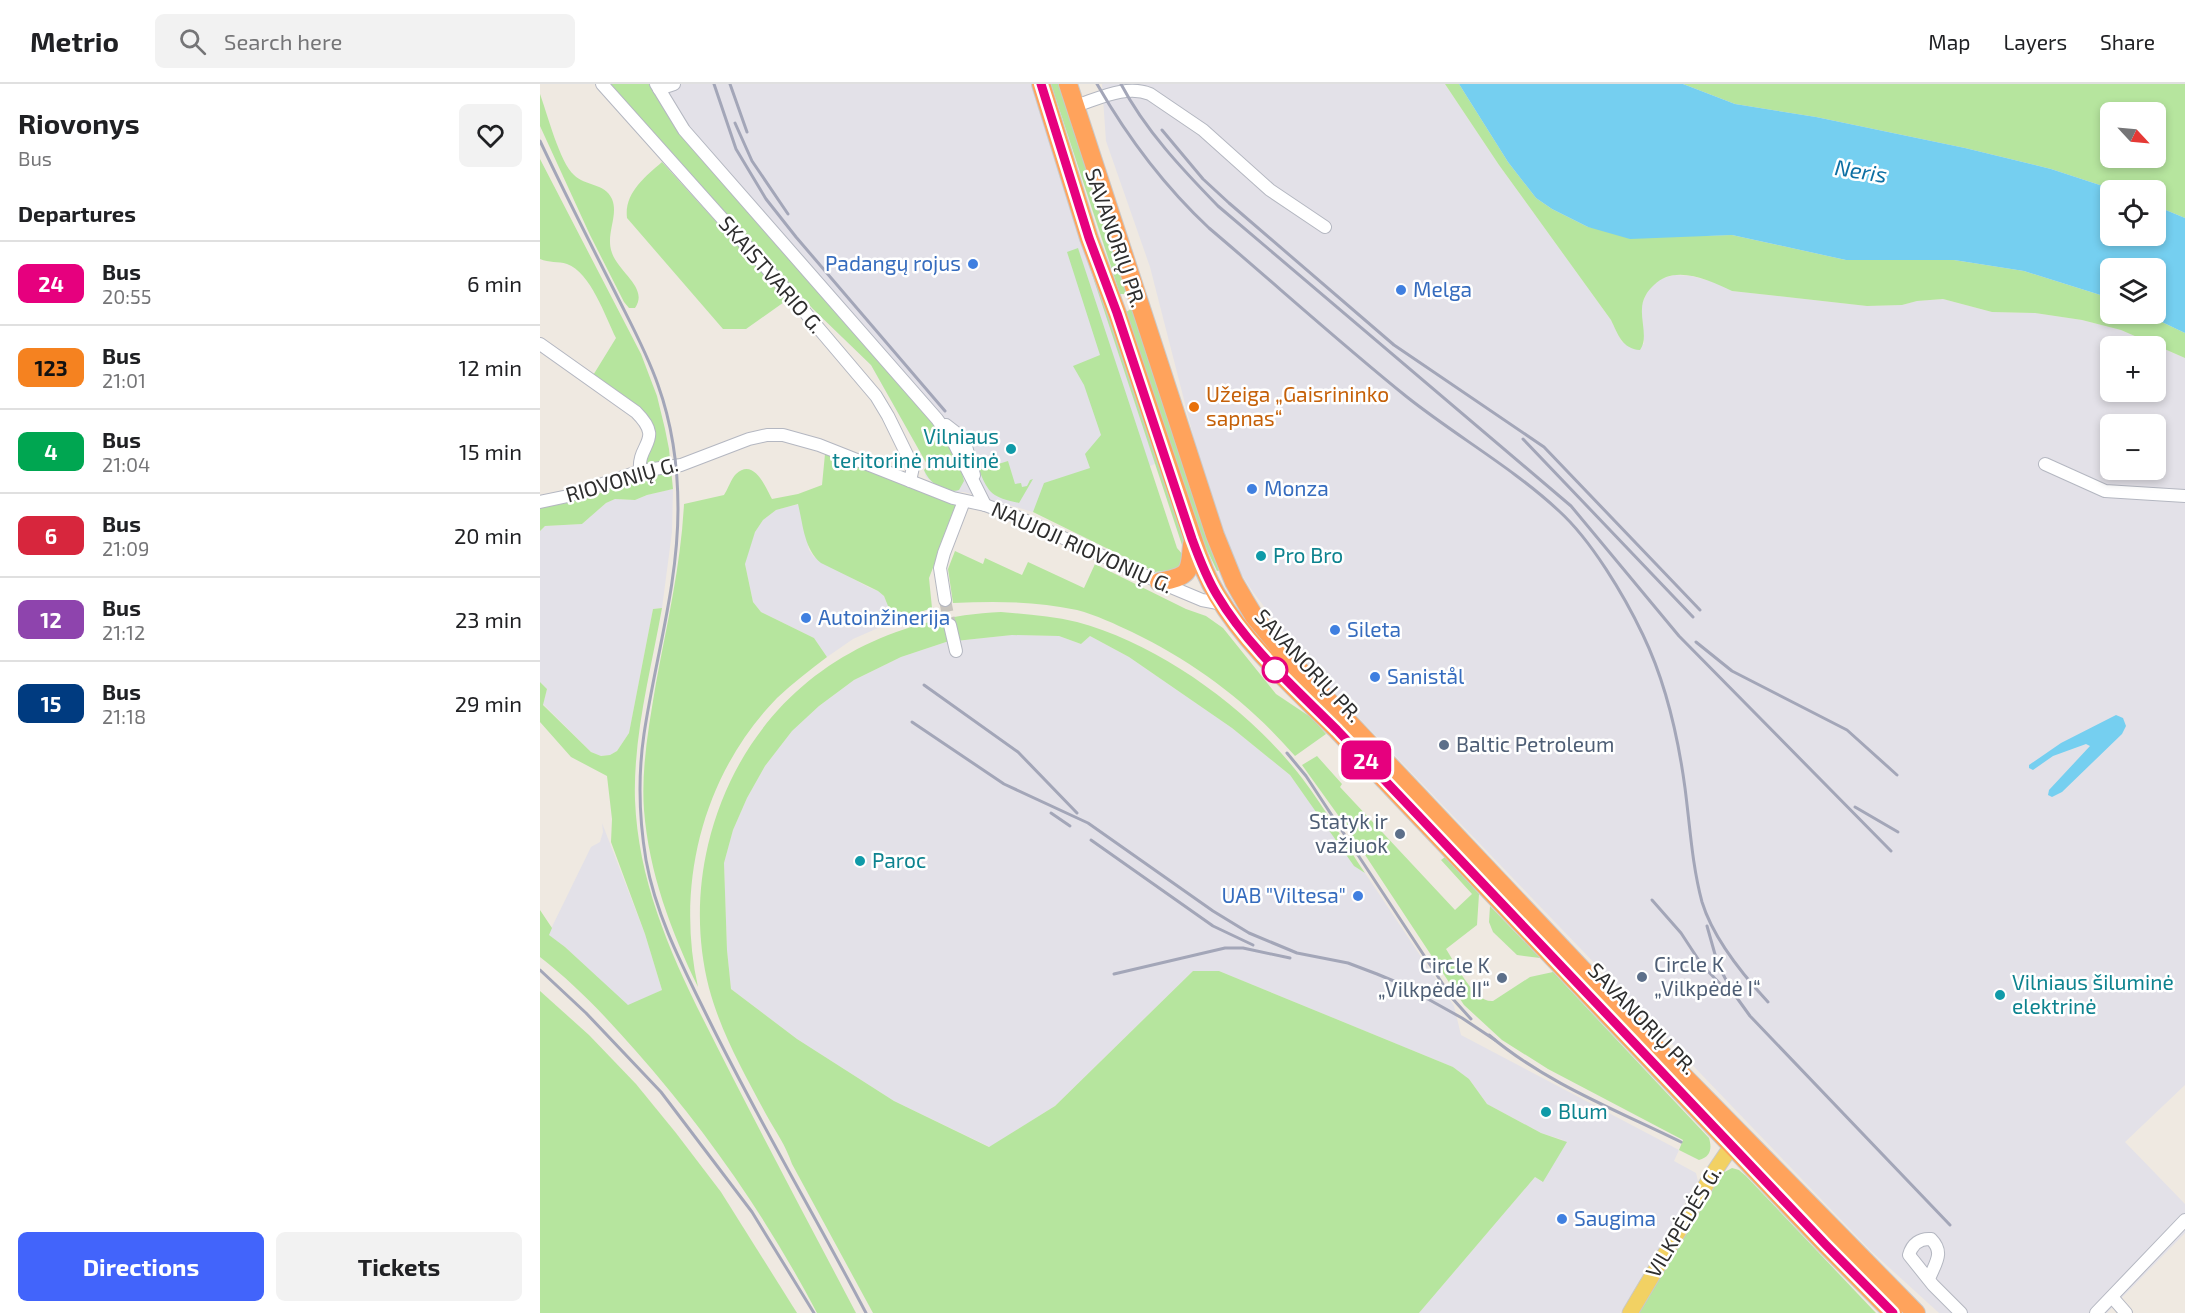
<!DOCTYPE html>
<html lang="en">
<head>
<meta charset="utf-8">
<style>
  :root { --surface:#fff; --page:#f2f2f2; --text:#202124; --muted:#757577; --line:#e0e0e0; --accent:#4264fb }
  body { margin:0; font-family:"Exo 2",sans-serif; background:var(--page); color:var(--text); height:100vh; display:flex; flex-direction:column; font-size:22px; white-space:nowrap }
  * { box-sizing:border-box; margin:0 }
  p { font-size:20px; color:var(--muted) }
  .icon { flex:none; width:33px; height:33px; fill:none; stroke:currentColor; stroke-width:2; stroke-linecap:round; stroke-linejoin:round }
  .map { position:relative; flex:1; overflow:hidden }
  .sheet { display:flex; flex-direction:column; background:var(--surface); width:540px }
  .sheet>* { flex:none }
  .badge { padding:0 12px; border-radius:9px; font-size:21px; line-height:39px }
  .needle { width:39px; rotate:116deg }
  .tools { position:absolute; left:1560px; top:18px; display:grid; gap:12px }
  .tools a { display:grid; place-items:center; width:66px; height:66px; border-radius:9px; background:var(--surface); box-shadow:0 3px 9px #0003; font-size:30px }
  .map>.badge { position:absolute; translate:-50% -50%; box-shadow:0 0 0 3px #fff }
  h2 { padding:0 18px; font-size:22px; line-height:54px }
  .round { display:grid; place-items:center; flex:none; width:63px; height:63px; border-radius:9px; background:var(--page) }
  .headline { display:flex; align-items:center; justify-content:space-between; height:102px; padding:0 18px }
  h1 { font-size:28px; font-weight:700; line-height:45px }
  .primary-button { display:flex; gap:12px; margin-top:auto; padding:12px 18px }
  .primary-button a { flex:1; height:69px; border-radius:9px; background:var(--accent); color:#fff; font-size:24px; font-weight:700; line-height:69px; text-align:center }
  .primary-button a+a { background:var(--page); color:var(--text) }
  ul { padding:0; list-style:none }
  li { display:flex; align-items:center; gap:18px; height:84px; padding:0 18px; border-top:2px solid var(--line) }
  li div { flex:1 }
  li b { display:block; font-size:22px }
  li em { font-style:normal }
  li .badge { min-width:66px; font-weight:700; text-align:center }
  header { display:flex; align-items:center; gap:36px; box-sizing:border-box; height:84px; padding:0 30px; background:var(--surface); border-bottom:2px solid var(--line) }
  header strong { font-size:28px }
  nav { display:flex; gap:33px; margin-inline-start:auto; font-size:21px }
  .search { width:420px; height:54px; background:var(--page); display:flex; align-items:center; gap:15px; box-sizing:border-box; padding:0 21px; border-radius:9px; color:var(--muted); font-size:22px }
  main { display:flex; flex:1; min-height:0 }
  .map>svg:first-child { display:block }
  .industrial { fill:#e3e1e8; fill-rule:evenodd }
  .green { fill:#b6e59e; fill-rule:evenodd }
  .water { fill:#75cff0 }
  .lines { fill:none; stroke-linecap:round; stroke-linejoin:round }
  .minor-tunnel { stroke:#c8c4bd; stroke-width:12; stroke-dasharray:12 6; stroke-linecap:butt }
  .minor-casing { stroke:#b4b7c1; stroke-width:14 }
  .major-casing { stroke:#c9c9c9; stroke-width:17 }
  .highway-casing { stroke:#c9c9c9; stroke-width:20 }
  .minor { stroke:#fff; stroke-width:12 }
  .major { stroke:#f2d163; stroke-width:15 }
  .highway { stroke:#ffa35c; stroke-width:18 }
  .rail { stroke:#a3a6b8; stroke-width:3 }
  .line-casing { stroke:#fff; stroke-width:14 }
  .line { stroke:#e6007e; stroke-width:9 }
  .shop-dot { fill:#3f7fe0; stroke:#fff; stroke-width:2 }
  .food-dot { fill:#e8710a; stroke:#fff; stroke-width:2 }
  .culture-dot { fill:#0f9aa8; stroke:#fff; stroke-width:2 }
  .stop-dot { fill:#fff; stroke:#e6007e; stroke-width:3 }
  .service-dot { fill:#5c6f8a; stroke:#fff; stroke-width:2 }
  .labels { text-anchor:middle; stroke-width:5; stroke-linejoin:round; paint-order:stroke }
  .street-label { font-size:21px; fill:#2e2e2e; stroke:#fff }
  .shop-label { font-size:21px; fill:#366cbe; stroke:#fff; text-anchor:start }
  .food-label { font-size:21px; fill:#c56008; stroke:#fff; text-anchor:start }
  .culture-label { font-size:21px; fill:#0d838f; stroke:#fff; text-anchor:start }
  .service-label { font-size:21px; fill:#4e5e75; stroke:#fff; text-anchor:start }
  .water-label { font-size:22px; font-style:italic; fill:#0d6fa3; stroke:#fff }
</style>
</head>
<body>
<header>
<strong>Metrio</strong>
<div class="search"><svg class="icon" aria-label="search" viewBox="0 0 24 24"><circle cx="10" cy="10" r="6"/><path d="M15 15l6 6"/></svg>Search here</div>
<nav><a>Map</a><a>Layers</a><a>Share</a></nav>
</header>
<main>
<section class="sheet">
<div class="headline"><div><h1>Riovonys</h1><p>Bus</p></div><a class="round"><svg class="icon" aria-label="heart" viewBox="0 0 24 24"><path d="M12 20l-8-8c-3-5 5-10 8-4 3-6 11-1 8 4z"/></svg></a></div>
<h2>Departures</h2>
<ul>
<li><span class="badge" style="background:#e6007e;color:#fff">24</span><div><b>Bus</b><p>20:55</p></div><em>6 min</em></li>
<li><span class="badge" style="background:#f58220;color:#111">123</span><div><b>Bus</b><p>21:01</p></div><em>12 min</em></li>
<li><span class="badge" style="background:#00a651;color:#fff">4</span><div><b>Bus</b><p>21:04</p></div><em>15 min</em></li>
<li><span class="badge" style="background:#d7263d;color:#fff">6</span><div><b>Bus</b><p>21:09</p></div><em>20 min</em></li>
<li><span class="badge" style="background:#8e44ad;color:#fff">12</span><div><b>Bus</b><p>21:12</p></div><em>23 min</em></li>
<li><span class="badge" style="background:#003b80;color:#fff">15</span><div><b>Bus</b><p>21:18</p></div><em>29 min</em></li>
</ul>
<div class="primary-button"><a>Directions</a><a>Tickets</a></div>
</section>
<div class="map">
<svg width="1645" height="1229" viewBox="0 0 1645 1229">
  <rect width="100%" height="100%" fill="#efe9e1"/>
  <!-- industrial -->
  <g class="industrial">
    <path d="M 71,0 L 494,0 L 620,378 L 493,428 L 424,408 L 413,408 L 392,398 L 386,393 L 384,386 L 388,382 L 331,281 L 273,225 L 109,45 Z"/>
    <path d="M 562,0 L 905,0 L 959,81 L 1071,236 L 1082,258 L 1104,260 L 1101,222 L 1108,206 L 1120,195 L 1134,191 L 1151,192 L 1174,198 L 1192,207 L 1327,222 L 1362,221 L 1377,217 L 1403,215 L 1452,228 L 1495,229 L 1542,236 L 1581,246 L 1645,274 L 1645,1001 L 1585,1058 L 1645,1120 L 1645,1149 L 1567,1229 L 1399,1229 L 1331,1167 L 771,584 L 713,508 L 693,477 L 662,386 L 610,183 L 566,57 ZM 1570,262 L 1616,262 L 1616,308 L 1570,308 ZM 1570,340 L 1616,340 L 1616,386 L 1570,386 Z"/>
    <path d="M 133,405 L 132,448 L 122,524 L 113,525 L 89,649 L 77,667 L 70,671 L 61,672 L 51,668 L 3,620 L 7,605 L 0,598 L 0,447 L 5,442 L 42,440 L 66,419 L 75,415 L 95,416 L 107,411 Z"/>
    <path d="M 259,420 L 269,466 L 274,473 L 328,503 L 338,507 L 344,512 L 354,537 L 313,555 L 287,573 L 274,554 L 221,528 L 213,518 L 205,480 L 206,470 L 215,448 L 223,436 L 236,426 Z"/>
    <path d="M 472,551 L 519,552 L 541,560 L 550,552 L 589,573 L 692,644 L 750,691 L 814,781 L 825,789 L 914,922 L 921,951 L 1139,1066 L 1134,1077 L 1156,1089 L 1158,1097 L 1080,1229 L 879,1229 L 995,1093 L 1002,1098 L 1023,1056 L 1001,1049 L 947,1020 L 929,995 L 913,983 L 679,887 L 653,887 L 515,1022 L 450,1063 L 354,1017 L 257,955 L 191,905 L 187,866 L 184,779 L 193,746 L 207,714 L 225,682 L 252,647 L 279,622 L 314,596 L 361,573 L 406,558 Z"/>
    <path d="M 62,739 L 105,850 L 122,906 L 88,922 L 25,863 L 8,851 L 51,763 L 60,758 L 63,748 Z"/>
  </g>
  <!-- green -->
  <g class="green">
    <path d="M 71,0 L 109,0 L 137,46 L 402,349 L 421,385 L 424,397 L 419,406 C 405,410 389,399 384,386 L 388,382 L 331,281 L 273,225 L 109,45 Z"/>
    <path d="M 511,0 L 522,0 L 588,208 L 586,210 L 580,210 Z"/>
    <path d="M 905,0 L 919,0 L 968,78 L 996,114 L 1012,125 L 1048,143 L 1156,152 L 1192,151 L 1306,176 L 1414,176 L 1484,187 L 1570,214 L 1570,230 L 1605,230 L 1645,249 L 1645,274 L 1581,246 L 1542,236 L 1495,229 L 1452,228 L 1403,215 L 1377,217 L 1362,221 L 1327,222 L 1192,207 C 1169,196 1135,180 1114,201 C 1107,207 1102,216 1102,225 C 1101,238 1108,255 1100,266 C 1082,265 1078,250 1071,236 L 959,81 Z"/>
    <path d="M 1143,0 L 1645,0 L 1645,134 L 1616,122 L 1616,106 L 1575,106 L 1511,85 L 1425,64 L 1276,33 L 1195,20 ZM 1570,28 L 1616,28 L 1616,74 L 1570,74 Z"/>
    <path d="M 0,10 C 7,29 20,79 34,91 C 45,102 65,99 72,115 C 79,132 65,150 72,169 C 79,189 109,204 95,224 L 89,224 L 84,218 L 50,151 L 0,42 Z"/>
    <path d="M 0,75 L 101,270 L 117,312 L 125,345 L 129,365 L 133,405 L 107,411 L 95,416 L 75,415 L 66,419 L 42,440 L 5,442 L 0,447 L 0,424 C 44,416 105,405 114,352 L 52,293 L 76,254 C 65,232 51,189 27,180 C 18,177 9,179 0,175 Z"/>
    <path d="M 122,78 L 247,216 L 206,245 L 183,245 L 87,134 C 84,109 105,93 122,78 Z"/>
    <path d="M 538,164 L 637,464 L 643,471 L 644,477 L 637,485 L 615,488 L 493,428 L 504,399 L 550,384 L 545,370 L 561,351 L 544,301 L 533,282 L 560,271 L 527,168 Z"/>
    <path d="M 547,164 L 647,458 L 645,465 L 643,464 L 544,166 Z"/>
    <path d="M 592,224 L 681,486 L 677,487 L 655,440 L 585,229 Z"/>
    <path d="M 285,370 L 417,422 L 389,494 L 392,524 L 354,537 L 344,512 L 338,507 L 281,479 C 264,465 263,440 258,420 L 236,426 L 223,436 L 215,448 L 205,480 L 213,518 L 221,528 L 274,554 L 287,573 C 270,586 253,599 237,614 C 163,690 135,800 158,903 C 131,847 109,789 104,726 C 101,684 109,641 116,599 C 127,540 141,480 144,420 L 184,411 C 188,405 191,395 196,390 C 214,373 226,404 232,415 L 258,410 L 282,401 Z"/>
    <path d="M 468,377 L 475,400 L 481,399 L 482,403 L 487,402 L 490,396 L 493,395 L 479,419 C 453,413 449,411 439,386 Z"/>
    <path d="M 415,467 L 443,480 L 445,474 L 482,491 L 488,478 L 544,504 L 555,480 L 646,525 L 666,532 L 683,544 L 736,610 L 772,634 L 786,650 L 755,672 C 709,619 656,579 592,548 C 575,540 556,531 537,526 C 496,517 455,517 413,519 L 408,485 Z"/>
    <path d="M 122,524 C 111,586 93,652 95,716 C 99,818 149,907 194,996 C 234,1074 275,1151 316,1229 L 277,1229 C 227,1134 166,1046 95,966 C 66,933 35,900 0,873 L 0,826 L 12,844 L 9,851 L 25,863 L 88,921 L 122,906 L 105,850 L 71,758 L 72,735 L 67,692 L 31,673 L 0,638 L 0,598 L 7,605 L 3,621 L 51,668 L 61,672 L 70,671 L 77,667 L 89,649 L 113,525 Z"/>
    <path d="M 461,528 C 486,530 512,532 537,538 C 620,560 710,626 762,694 C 785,724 804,758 825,789 L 814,782 L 750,691 L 692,644 L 589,573 L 550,552 L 541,560 L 519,552 L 472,551 L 406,558 L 361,573 L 314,596 L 279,622 L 252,647 L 225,682 L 207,714 L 193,746 L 184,779 L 187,866 L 191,905 L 257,955 L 354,1017 L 449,1063 L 515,1022 L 653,887 L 679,887 L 913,983 L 929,995 L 947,1020 L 1001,1049 L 1027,1058 L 1003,1098 L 995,1093 L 879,1229 L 333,1229 L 252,1080 C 246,1062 236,1048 227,1032 C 205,991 181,949 169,904 C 157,857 157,808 168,761 C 202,619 317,534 461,528 Z"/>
    <path d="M 777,672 L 802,700 L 800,703 L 915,826 L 932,810 L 901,776 L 905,773 L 939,810 L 937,841 L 906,865 C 916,880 934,919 953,917 L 990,893 L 1013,888 L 1169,1054 C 1172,1064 1171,1073 1159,1076 L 1139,1066 L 1143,1056 L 1008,985 L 962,956 L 924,921 L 808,745 L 762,681 Z"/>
    <path d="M 950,822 L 1000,874 L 977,871 L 953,848 L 949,838 Z"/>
    <path d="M 0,907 L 49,951 L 96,1000 L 136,1049 L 181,1108 L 257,1229 L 0,1229 Z"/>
    <path d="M 1192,1084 L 1199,1086 L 1206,1092 L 1336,1229 L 1099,1229 L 1181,1090 Z"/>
  </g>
  <!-- water -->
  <g class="water">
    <path d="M 919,0 L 1143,0 L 1195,20 L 1276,33 L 1425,64 L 1511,85 L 1575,106 L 1570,106 L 1570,152 L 1616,152 L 1616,122 L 1645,134 L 1645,249 L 1605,230 L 1616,230 L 1616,184 L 1570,184 L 1570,214 L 1484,187 L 1414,176 L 1306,176 L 1192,151 L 1090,155 L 1048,143 L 1012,125 L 996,114 L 968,78 Z"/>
    <path d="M 1576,631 L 1583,634 L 1586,642 L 1582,650 L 1522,708 L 1512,713 L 1508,711 L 1509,706 L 1550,662 L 1546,660 L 1513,672 L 1493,686 L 1489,684 L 1489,681 L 1521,659 Z"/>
  </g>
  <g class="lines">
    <!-- minor-tunnel -->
    <path class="minor-tunnel" d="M 405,516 L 410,541"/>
    <!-- minor casing -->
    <g class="minor-casing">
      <g id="minor">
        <path d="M 62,0 L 247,207 L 336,312 L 348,332 L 373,383 L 370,397"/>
        <path d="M 116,0 L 144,46 L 397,335 L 414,359 L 445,421"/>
        <path d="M 119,5 L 134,0"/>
        <path d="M 535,22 C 558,15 586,0 610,10 L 663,46 L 730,106 L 785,143"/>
        <path d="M 0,260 L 96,328 C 125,357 97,359 100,387"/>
        <path d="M 406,341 L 424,355 L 434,391"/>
        <path d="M 1505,380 L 1565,407 L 1645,412"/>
        <path d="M 0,418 L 28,412 L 100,387 L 141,381 L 209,355 L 227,351 L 243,351 L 279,361 L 413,414 L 445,421 L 480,434 L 619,498 L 662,516 L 683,520"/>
        <path d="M 405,516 L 400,484 L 404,469 L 424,417"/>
        <path d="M 410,541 L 416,567"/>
        <path d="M 1389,1195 C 1395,1179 1405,1169 1391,1155 C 1380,1154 1372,1160 1369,1171 L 1393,1201 L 1421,1229"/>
        <path d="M 1572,1213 L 1586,1229"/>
        <path d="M 1556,1229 L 1645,1136"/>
      </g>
    </g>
    <!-- major casing -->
    <g class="major-casing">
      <path id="major" d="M 1090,1229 L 1172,1091 L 1197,1054"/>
    </g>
    <!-- highway casing -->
    <g class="highway-casing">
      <g id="highway">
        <path d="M 501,0 L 549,154 L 577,229 L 653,455 C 659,474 666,493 677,511 C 708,563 754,603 797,646 L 1286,1161 L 1353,1229"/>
        <path d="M 528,0 L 675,451 L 694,498 L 705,517 L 714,532 L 749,575 L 1122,970 L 1376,1229"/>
        <path d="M 619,498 C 649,492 650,490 652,460"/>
      </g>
    </g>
    <!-- minor -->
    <use href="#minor" class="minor"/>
    <!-- major -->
    <use href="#major" class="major"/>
    <!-- highway -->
    <use href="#highway" class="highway"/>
    <!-- rail -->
    <g class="rail">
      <path d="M 174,0 L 196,65 L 226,115 L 256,153 L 405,327"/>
      <path d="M 190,0 L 207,48"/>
      <path d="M 557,0 C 588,54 624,102 669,144 C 735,200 800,259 867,313 C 916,352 973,384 1019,427 C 1051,456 1084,511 1103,551 C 1126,599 1138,652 1145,704 C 1150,742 1152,781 1162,818 C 1173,854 1202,890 1228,918"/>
      <path d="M 581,0 C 605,46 642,85 678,122 L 1031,422 L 1139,552 L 1351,767"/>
      <path d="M 195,39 L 212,77 L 248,130"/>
      <path d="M 622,46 L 663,95 L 689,119 L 854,261 L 1004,363 L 1160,526"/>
      <path d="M 0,57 C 24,108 50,159 76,210 C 91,240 107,269 118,301 C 132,340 138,385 138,425 C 138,501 115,576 104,650 C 98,691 99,734 106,776 C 116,832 143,883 168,934 C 217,1034 274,1130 326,1229"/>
      <path d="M 983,355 L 1153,533"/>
      <path d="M 1156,558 L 1192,587 L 1307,646 L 1357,691"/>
      <path d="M 384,601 L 478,668 L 537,729"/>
      <path d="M 372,638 L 464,700 L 548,739 L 673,827 L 709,849 L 757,869 L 808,879 L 837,890 L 861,900 L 922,934 L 955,956"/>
      <path d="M 747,669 L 766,692 L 912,914 L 931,935"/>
      <path d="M 1315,723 L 1358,748"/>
      <path d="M 511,729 L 530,742"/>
      <path d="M 551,756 L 673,842 L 713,861"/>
      <path d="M 1112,816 L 1141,849 L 1162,881 L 1186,906"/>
      <path d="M 1167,842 L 1178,881 L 1192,907 L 1210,932 L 1410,1141"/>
      <path d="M 0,886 L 46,929 L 121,1008 L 212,1128 L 274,1229"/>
      <path d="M 574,890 L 685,864 L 703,864 L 750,874"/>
      <path d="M 949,951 C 1004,998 1076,1026 1141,1058"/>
    </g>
  </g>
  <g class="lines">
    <!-- line casing -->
    <g class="line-casing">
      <path id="line" d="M 501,0 L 549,154 L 577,229 L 652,455 C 659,474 666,493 677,511 C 708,563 754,603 797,646 L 1286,1161 L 1353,1229"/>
    </g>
    <!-- line -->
    <use href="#line" class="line"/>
  </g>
  <!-- markers -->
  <g class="shop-dot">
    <circle cx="433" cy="180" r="6"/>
    <circle cx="861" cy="206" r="6"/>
    <circle cx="712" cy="405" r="6"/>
    <circle cx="266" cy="534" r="6"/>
    <circle cx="795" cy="546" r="6"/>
    <circle cx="835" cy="593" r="6"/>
    <circle cx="818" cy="812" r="6"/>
    <circle cx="1022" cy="1135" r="6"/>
  </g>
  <circle class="food-dot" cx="654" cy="323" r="6"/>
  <g class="culture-dot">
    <circle cx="471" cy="365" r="6"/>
    <circle cx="721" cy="472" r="6"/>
    <circle cx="320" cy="777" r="6"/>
    <circle cx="1460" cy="911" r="6"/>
    <circle cx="1006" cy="1028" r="6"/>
  </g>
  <circle class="stop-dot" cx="735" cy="586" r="12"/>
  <g class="service-dot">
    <circle cx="904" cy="661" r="6"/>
    <circle cx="860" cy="750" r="6"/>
    <circle cx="1102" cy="893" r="6"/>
    <circle cx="962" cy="894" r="6"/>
  </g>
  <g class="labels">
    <!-- street labels -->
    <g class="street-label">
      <text transform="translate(575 154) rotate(71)" y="7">SAVANORIŲ PR.</text>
      <text transform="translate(231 191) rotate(49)" y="7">SKAISTVARIO G.</text>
      <text transform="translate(82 396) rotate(-16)" y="7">RIOVONIŲ G.</text>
      <text transform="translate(542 464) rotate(24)" y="7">NAUJOJI RIOVONIŲ G.</text>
      <text transform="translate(768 582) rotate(47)" y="7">SAVANORIŲ PR.</text>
      <text transform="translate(1102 935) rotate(46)" y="7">SAVANORIŲ PR.</text>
      <text transform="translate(1144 1138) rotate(-59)" y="7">VILKPĖDĖS G.</text>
    </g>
    <!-- shop labels -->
    <g class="shop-label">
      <text x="421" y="187" text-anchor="end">Padangų rojus</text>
      <text x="873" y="213">Melga</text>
      <text x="724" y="412">Monza</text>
      <text x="278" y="541">Autoinžinerija</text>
      <text x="807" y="553">Sileta</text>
      <text x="847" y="600">Sanistål</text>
      <text x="806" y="819" text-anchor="end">UAB "Viltesa"</text>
      <text x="1034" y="1142">Saugima</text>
    </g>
    <!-- food labels -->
    <g class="food-label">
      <text x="666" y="318">Užeiga „Gaisrininko<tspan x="666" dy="24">sapnas“</tspan></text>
    </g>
    <!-- culture labels -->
    <g class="culture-label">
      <text x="459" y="360" text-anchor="end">Vilniaus<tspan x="459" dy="24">teritorinė muitinė</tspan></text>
      <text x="733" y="479">Pro Bro</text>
      <text x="332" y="784">Paroc</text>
      <text x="1472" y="906">Vilniaus šiluminė<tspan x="1472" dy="24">elektrinė</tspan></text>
      <text x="1018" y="1035">Blum</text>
    </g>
    <!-- service labels -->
    <g class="service-label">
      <text x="916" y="668">Baltic Petroleum</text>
      <text x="848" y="745" text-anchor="end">Statyk ir<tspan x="848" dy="24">važiuok</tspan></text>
      <text x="1114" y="888">Circle K<tspan x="1114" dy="24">„Vilkpėdė I“</tspan></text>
      <text x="950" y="889" text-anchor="end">Circle K<tspan x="950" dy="24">„Vilkpėdė II“</tspan></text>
    </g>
    <!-- water labels -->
    <g class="water-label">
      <text transform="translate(1321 87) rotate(9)" y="8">Neris</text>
    </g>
  </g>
</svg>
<div class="tools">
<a><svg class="needle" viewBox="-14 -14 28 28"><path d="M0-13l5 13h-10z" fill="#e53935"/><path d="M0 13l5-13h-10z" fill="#757577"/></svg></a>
<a><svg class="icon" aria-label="locate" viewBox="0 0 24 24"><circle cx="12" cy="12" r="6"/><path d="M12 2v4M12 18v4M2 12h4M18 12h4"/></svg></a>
<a><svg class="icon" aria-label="layers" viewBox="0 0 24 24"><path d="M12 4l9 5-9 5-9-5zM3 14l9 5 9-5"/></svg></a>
<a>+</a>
<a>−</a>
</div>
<b class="badge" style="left:826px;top:676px;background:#e6007e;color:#fff">24</b>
</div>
</main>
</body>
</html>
